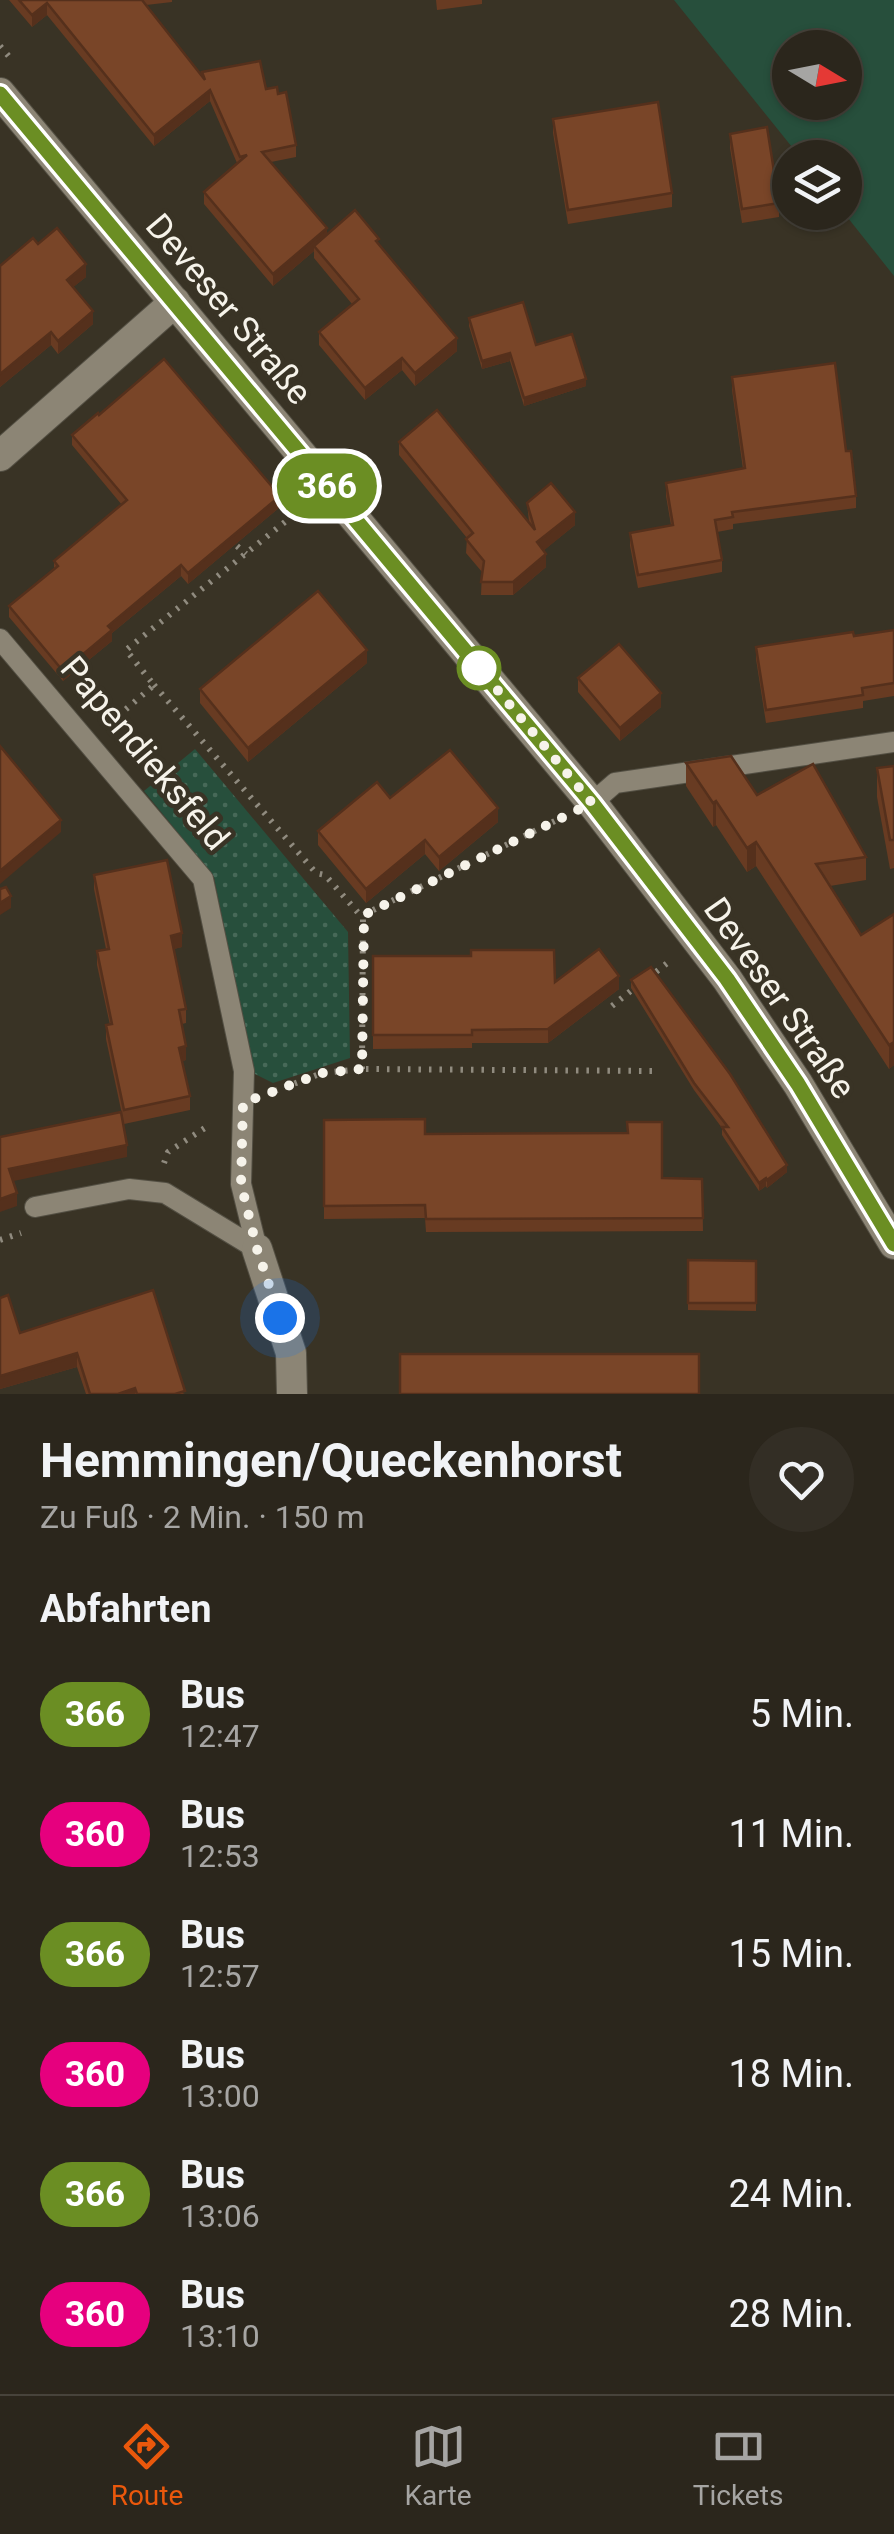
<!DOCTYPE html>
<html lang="de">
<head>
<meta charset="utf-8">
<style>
  :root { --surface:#2b261c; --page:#332e25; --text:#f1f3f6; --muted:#a6a5a3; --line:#47433b; --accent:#ea580c }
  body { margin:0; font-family:Roboto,sans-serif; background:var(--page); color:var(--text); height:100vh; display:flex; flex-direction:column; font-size:38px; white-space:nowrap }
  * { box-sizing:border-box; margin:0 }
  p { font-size:32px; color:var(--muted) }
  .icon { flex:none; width:55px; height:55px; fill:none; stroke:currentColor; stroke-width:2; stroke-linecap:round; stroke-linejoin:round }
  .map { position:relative; height:1394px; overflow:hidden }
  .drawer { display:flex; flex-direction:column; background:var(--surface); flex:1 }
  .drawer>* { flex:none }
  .badge { padding:0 20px; border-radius:32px; font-size:35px; line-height:65px }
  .needle { width:65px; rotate:100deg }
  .controls { position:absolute; left:772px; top:30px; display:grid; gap:20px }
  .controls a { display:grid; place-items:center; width:90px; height:90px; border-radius:50%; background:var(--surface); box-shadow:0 2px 8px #0004,0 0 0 2px var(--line); font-size:50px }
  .you { position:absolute; width:50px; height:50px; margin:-25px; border:8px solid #fff; border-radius:50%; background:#1a73e8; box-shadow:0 0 0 15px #1a73e833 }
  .map>.badge { position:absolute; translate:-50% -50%; box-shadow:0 0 0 5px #fff }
  h2 { padding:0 40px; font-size:38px; line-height:90px }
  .round { display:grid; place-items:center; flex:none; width:105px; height:105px; border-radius:52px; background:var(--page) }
  .overview { display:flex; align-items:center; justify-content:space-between; height:170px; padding:0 40px }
  h1 { font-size:48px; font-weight:700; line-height:75px }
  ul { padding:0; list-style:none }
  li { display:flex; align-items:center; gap:30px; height:120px; padding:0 40px }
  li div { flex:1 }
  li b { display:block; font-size:38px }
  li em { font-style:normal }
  li .badge { min-width:110px; font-weight:700; text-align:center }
  .menu { display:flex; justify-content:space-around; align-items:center; height:140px; border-top:2px solid var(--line); background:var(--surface); font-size:28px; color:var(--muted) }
  .menu a { display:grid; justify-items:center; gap:5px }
  .menu .selected { color:var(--accent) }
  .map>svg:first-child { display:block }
  .green { fill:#274f3c; fill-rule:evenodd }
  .park { fill:url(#park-dots) }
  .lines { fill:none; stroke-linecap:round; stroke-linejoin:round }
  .lane-casing { stroke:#534f43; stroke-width:22 }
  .street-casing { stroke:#534f43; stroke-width:32 }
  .path { stroke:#908b7f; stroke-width:6; stroke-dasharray:2.5 8; stroke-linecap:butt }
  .lane { stroke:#8c8575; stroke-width:20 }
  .street { stroke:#8c8575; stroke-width:30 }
  .wall { fill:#683b22 }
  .shaded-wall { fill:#55301c }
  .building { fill:#794528; stroke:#55301c; stroke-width:2.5 }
  .line-casing { stroke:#fff; stroke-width:22 }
  .line { stroke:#6b8e23; stroke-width:15 }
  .walk { stroke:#f6f3ea; stroke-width:10; stroke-dasharray:0 18 }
  .stop-dot { fill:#fff; stroke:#6b8e23; stroke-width:5 }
  .labels { text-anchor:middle; stroke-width:9; stroke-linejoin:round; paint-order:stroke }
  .street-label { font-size:35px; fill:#f6f3ea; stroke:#393325 }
</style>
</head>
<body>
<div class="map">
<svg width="894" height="1394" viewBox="0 0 894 1394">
  <defs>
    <pattern id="park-dots" width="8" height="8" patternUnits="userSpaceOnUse" patternTransform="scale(2.5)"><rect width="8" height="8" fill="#274f3c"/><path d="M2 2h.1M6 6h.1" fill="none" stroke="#476958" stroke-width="1.8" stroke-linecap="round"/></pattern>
  </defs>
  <rect width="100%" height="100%" fill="#393325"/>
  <!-- green -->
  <path class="green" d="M 674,0 L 894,0 L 894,276 L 844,213 L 845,158 L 800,157 ZM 790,48 L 845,48 L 845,102 L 790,102 Z"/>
  <!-- park -->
  <path class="park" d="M 195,749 L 348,932 L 350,1058 L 273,1083 L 253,1073 L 214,877 L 144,791 Z"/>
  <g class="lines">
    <!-- lane casing -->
    <g class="lane-casing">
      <g id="lane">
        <path d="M 0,639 L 203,879 L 244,1071 L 241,1184 L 257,1249"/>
        <path d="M 592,803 L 615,783 L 894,742"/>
        <path d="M 35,1207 L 129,1189 L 165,1193 L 257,1249"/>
      </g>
    </g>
    <!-- street casing -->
    <g class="street-casing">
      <g id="street">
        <path d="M 0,93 L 592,803 L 727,979 L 798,1084 L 894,1244"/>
        <path d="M 0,456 L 175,302"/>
        <path d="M 257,1249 L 291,1353 L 292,1394"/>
      </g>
    </g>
    <!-- path -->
    <g class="path">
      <path d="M 0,46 L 12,60"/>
      <path d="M 237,546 L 246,554"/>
      <path d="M 154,685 L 316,873 L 325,875 L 361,916 L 559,819"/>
      <path d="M 110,723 L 154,685 L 126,650 L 301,509"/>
      <path d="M 648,978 L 670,961"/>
      <path d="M 612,1006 L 638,985"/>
      <path d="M 362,1069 L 363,915"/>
      <path d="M 275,1091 L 322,1073 L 362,1069 L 655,1071"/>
      <path d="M 164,1163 L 168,1152 L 211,1124"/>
      <path d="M 0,1240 L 21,1233"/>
    </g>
    <!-- lane -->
    <use href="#lane" class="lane"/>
    <!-- street -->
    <use href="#street" class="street"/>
  </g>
  <!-- wall -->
  <g class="wall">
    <path d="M 9,0 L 172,0 L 172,2 L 146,5 L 202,76 L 202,72 L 278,94 L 296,145 L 296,157 L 271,162 L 327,234 L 379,245 L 457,351 L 415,386 L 402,370 L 365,400 L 319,345 L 319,332 L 352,304 L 314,258 L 314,251 L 273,286 L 204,204 L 204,192 L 237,163 L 210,101 L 154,146 L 47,15 L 32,27 Z"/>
    <path d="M 436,0 L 482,0 L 482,4 L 437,10 Z"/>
    <path d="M 553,119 L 672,193 L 672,207 L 568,224 L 553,133 Z"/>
    <path d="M 730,134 L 779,203 L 779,217 L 742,223 L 730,148 Z"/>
    <path d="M 38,244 L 86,277 L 73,287 L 93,324 L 58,354 L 51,345 L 0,387 L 0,266 Z"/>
    <path d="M 469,318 L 536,345 L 586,386 L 524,406 L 510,361 L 482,369 L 469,326 Z"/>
    <path d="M 732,377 L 846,451 L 856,496 L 856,508 L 733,524 L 733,529 L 717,532 L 722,560 L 722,572 L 638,588 L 630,546 L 630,533 L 671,525 L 666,496 L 666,483 L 743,469 L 732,390 Z"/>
    <path d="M 72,435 L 280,507 L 188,584 L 181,576 L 112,633 L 112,641 L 63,681 L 9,617 L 9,606 L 54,570 L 54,561 L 122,505 L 72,445 Z"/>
    <path d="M 399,442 L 529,522 L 527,503 L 575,525 L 544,550 L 546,567 L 513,595 L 481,595 L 482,572 L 466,553 L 467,538 L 399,455 Z"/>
    <path d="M 894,630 L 894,696 L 863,701 L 863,708 L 766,723 L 756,659 L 756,647 L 854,636 Z"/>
    <path d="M 367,663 L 248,762 L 200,703 L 200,689 Z"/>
    <path d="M 578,678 L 661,707 L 620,741 L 578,692 Z"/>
    <path d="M 686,763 L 757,795 L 866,857 L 866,880 L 830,886 L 861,935 L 894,914 L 894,1065 L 889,1069 L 756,866 L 747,872 L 716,825 L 713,827 L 686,786 Z"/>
    <path d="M 894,766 L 894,868 L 890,869 L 877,797 L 877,768 Z"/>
    <path d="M 390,798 L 498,822 L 439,871 L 425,854 L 366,903 L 318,845 L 318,831 Z"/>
    <path d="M 94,875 L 182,947 L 173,949 L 186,1009 L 186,1023 L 182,1024 L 186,1060 L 182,1061 L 190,1096 L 190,1110 L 124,1124 L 106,1039 L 106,1025 L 110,1025 L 97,965 L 97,951 L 106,949 L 94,889 Z"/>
    <path d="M 373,956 L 555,982 L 619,989 L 548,1043 L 472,1043 L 472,1048 L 373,1049 Z"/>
    <path d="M 631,980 L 787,1172 L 767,1188 L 766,1186 L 759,1191 L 722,1135 L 722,1128 L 694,1090 L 631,988 Z"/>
    <path d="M 324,1120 L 662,1178 L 702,1179 L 703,1231 L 426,1232 L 425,1218 L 324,1219 Z"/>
    <path d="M 688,1260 L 756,1261 L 756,1311 L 688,1310 Z"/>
    <path d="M 0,1298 L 20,1333 L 185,1394 L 86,1394 L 77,1367 L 0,1389 Z"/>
  </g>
  <!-- shaded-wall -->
  <g class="shaded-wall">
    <path d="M 47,3 L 47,15 L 32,27 L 32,15 Z"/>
    <path d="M 210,90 L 210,101 L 154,146 L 154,135 Z"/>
    <path d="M 327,228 L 327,240 L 314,246 L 314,251 L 273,286 L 273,274 Z"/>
    <path d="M 86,264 L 86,277 L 67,292 L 67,280 Z"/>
    <path d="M 93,311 L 93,324 L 58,354 L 58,341 Z"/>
    <path d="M 51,332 L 51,345 L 0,387 L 0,374 Z"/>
    <path d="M 457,338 L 457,351 L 415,386 L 415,373 Z"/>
    <path d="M 510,353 L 510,361 L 482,369 L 482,361 Z"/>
    <path d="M 402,358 L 402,370 L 365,400 L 365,388 Z"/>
    <path d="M 586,379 L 586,386 L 524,406 L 524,398 Z"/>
    <path d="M 280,496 L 280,507 L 188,584 L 188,573 Z"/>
    <path d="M 575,512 L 575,525 L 537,556 L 537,542 Z"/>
    <path d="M 546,554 L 546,567 L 513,595 L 513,582 Z"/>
    <path d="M 181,565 L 181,576 L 112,633 L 112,641 L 63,681 L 63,671 L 108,626 Z"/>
    <path d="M 367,650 L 367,663 L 248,762 L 248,748 Z"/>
    <path d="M 661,693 L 661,707 L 620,741 L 620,728 Z"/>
    <path d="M 716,801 L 716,825 L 713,827 L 713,803 Z"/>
    <path d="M 498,808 L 498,822 L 439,871 L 439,857 Z"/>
    <path d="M 61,820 L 61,832 L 0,884 L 0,871 Z"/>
    <path d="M 425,840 L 425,854 L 366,903 L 366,889 Z"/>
    <path d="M 756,842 L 756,866 L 747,872 L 747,848 Z"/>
    <path d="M 11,896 L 11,908 L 0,915 L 0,903 Z"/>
    <path d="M 182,933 L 182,947 L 171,950 L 171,936 Z"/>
    <path d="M 619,976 L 619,989 L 548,1043 L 548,1029 Z"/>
    <path d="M 894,1042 L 894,1065 L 889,1069 L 889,1045 Z"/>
    <path d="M 186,1046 L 186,1060 L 179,1062 L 179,1048 Z"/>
    <path d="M 127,1145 L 127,1157 L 9,1182 L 9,1169 Z"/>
    <path d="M 787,1165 L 787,1172 L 767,1188 L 767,1180 Z"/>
    <path d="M 766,1178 L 766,1186 L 759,1191 L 759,1183 Z"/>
    <path d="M 17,1193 L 17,1206 L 0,1212 L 0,1199 Z"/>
    <path d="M 77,1353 L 77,1367 L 0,1389 L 0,1376 Z"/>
    <path d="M 135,1388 L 135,1394 L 118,1394 Z"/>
  </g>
  <!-- building -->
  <g class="building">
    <path d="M 19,0 L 142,0 L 205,80 L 202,72 L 260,61 L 266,89 L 277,87 L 278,94 L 286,92 L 296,145 L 262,152 L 327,228 L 273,274 L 204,192 L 247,155 L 240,157 L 210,90 L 154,135 L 47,3 L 32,15 Z"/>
    <path d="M 658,102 L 672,193 L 568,210 L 553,119 Z"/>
    <path d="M 767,127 L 779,203 L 742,209 L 730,134 Z"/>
    <path d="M 355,210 L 379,239 L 376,241 L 457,338 L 415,373 L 402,358 L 365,388 L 319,332 L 359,299 L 314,246 Z"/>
    <path d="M 57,228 L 86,264 L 67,280 L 93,311 L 58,341 L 51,332 L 0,374 L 0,266 L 33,238 L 38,244 Z"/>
    <path d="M 523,302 L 536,345 L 572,334 L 586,379 L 524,398 L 510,353 L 482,361 L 469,318 Z"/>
    <path d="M 164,359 L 280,496 L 188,573 L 181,565 L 108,626 L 112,630 L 63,671 L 9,606 L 58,566 L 54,561 L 127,500 L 72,435 L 98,413 L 99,415 Z"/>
    <path d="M 835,363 L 846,451 L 851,451 L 856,496 L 732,512 L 733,517 L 715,520 L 722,560 L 638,575 L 630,533 L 673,525 L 666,483 L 745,468 L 732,377 Z"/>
    <path d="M 437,410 L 535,530 L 527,503 L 551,483 L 575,512 L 537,542 L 546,554 L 513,582 L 481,582 L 484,561 L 466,539 L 473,533 L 399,442 Z"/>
    <path d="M 318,591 L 367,650 L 248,748 L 200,689 Z"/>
    <path d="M 894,630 L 894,683 L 862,688 L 863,695 L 766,710 L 756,647 L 853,632 L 854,636 Z"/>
    <path d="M 619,644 L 661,693 L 620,728 L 578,678 Z"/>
    <path d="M 0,746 L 61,820 L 0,871 Z"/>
    <path d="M 450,750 L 498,808 L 439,857 L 425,840 L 366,889 L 318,831 L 377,782 L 390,798 Z"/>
    <path d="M 731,756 L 757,795 L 813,764 L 866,857 L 816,864 L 861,935 L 894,914 L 894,1042 L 889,1045 L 756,842 L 747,848 L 716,801 L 713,803 L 686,763 Z"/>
    <path d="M 894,766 L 894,840 L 890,840 L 877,768 Z"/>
    <path d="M 167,860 L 182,933 L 171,936 L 186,1009 L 179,1010 L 186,1046 L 179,1048 L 190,1096 L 124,1110 L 106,1025 L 112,1024 L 97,951 L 109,949 L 94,875 Z"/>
    <path d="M 6,887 L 11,896 L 0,903 L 0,889 Z"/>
    <path d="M 599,949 L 619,976 L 548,1029 L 472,1030 L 472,1035 L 373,1035 L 373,956 L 471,956 L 471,950 L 554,950 L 555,982 Z"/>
    <path d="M 651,967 L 730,1074 L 787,1165 L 767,1180 L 766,1178 L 759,1183 L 722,1127 L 728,1127 L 694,1083 L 631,980 Z"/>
    <path d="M 121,1112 L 127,1145 L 9,1169 L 17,1193 L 0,1199 L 0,1137 Z"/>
    <path d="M 425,1119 L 425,1134 L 628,1133 L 627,1122 L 662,1122 L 662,1178 L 702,1179 L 703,1218 L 426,1219 L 425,1205 L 324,1206 L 324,1120 Z"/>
    <path d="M 688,1260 L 756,1261 L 756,1303 L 688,1303 Z"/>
    <path d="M 153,1290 L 185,1391 L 175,1394 L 137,1394 L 135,1388 L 118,1394 L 90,1394 L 77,1353 L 0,1376 L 0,1298 L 8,1295 L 20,1333 Z"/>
    <rect x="400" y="1354" width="299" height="40"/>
  </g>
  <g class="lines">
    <!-- line casing -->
    <g class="line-casing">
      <path id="line" d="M 0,94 L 592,803 L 727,979 L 798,1084 L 894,1244"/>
    </g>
    <!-- line -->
    <use href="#line" class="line"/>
    <!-- walk -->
    <path class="walk" d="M 280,1318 L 257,1249 L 241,1184 L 243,1103 L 322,1073 L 362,1069 L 364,915 L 592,803 L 479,668"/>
  </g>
  <!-- markers -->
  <circle class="stop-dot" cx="479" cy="668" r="20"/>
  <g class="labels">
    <!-- street labels -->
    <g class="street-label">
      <text transform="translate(229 309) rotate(50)" y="12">Deveser Straße</text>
      <text transform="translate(145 753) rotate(50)" y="12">Papendieksfeld</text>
      <text transform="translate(780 998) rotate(55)" y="12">Deveser Straße</text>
    </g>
  </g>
</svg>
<div class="controls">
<a><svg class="needle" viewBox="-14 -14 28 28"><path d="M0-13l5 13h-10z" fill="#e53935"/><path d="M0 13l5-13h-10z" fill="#a6a5a3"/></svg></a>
<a><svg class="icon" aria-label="layers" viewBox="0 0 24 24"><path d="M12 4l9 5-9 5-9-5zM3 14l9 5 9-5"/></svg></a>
</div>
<div class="you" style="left:280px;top:1318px"></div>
<b class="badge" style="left:327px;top:486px;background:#6b8e23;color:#fff">366</b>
</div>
<section class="drawer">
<div class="overview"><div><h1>Hemmingen/Queckenhorst</h1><p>Zu Fuß · 2 Min. · 150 m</p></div><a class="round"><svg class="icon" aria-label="heart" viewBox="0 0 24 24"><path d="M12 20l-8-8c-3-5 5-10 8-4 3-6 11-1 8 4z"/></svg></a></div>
<h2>Abfahrten</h2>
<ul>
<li><span class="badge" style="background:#6b8e23;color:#fff">366</span><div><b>Bus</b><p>12:47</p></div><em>5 Min.</em></li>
<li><span class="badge" style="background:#e6007e;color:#fff">360</span><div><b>Bus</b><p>12:53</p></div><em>11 Min.</em></li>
<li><span class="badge" style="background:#6b8e23;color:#fff">366</span><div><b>Bus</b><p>12:57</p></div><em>15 Min.</em></li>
<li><span class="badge" style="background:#e6007e;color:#fff">360</span><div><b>Bus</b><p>13:00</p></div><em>18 Min.</em></li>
<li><span class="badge" style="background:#6b8e23;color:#fff">366</span><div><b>Bus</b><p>13:06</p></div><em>24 Min.</em></li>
<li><span class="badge" style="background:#e6007e;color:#fff">360</span><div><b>Bus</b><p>13:10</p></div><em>28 Min.</em></li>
</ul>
</section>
<nav class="menu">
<a class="selected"><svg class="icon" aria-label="directions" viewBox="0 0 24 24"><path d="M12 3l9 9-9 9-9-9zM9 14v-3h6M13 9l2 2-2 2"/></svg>Route</a>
<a><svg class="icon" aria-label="map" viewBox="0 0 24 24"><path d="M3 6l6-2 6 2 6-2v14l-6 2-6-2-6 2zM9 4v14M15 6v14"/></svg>Karte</a>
<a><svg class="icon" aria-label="tickets" viewBox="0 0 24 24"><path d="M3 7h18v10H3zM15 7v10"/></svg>Tickets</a>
</nav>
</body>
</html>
